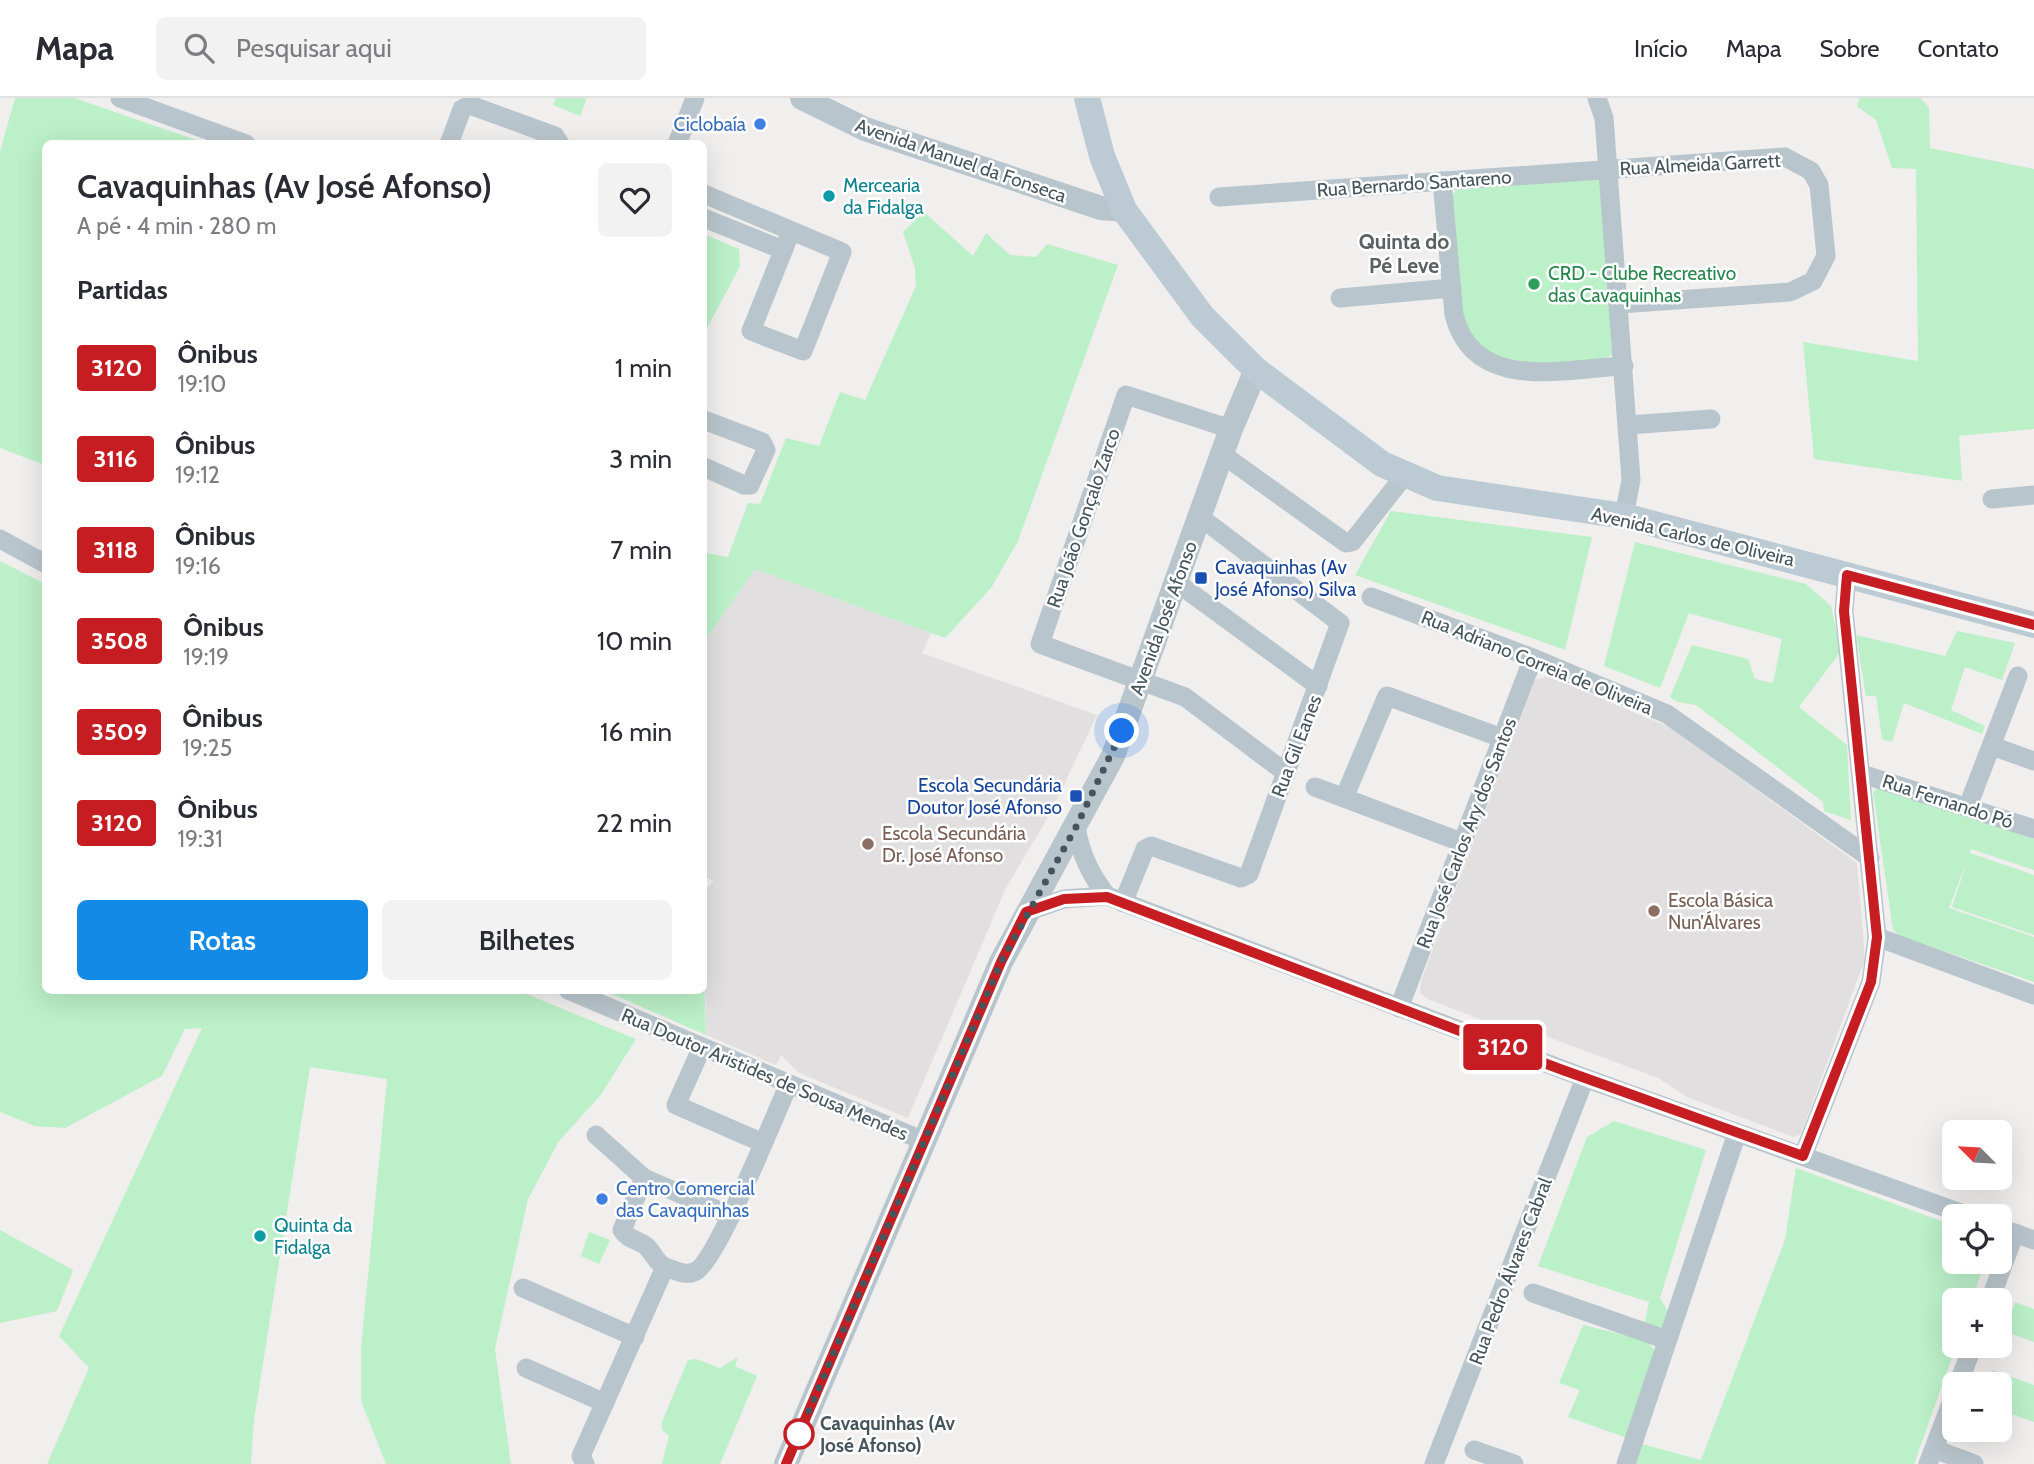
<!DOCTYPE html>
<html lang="pt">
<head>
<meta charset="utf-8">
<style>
  :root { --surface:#fff; --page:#f2f2f3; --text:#2b2b33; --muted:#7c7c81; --line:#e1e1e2; --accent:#138ae6 }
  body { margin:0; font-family:Cabin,sans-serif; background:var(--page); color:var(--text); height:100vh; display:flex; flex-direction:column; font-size:26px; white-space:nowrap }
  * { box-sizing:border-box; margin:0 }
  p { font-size:23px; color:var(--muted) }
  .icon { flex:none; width:38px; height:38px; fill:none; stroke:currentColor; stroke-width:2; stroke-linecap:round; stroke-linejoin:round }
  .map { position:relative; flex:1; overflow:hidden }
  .details { position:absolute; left:42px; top:42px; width:665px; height:854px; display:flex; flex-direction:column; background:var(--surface); border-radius:10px; box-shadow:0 7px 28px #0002 }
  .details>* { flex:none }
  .badge { padding:0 14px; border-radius:5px; font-size:24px; line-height:46px }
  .needle { width:46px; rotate:294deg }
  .buttons { position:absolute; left:1942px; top:1022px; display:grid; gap:14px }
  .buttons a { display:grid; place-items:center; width:70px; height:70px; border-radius:10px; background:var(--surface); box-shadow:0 7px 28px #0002; font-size:35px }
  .you { position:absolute; width:35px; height:35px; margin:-18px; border:5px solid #fff; border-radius:50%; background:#1a73e8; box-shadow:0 0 0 10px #1a73e833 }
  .map>.badge { position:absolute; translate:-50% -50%; box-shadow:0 0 0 4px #fff }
  h2 { padding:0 35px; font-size:26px; line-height:63px }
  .round { display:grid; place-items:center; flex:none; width:74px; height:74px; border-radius:10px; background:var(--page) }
  .headline { display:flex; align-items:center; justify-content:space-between; height:119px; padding:0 35px }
  h1 { font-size:33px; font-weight:600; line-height:52px }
  .cta { display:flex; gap:14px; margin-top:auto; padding:14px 35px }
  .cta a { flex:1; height:80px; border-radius:10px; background:var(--accent); color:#fff; font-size:28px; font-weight:600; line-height:80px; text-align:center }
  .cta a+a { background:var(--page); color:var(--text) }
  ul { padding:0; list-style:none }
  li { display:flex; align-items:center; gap:21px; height:91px; padding:0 35px }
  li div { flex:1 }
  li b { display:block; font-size:26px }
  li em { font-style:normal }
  li .badge { min-width:77px; font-weight:700; text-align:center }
  header { display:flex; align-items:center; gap:42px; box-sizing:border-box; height:98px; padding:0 35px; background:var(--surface); border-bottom:2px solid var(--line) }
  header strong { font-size:33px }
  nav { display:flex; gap:38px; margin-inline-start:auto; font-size:24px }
  .search { width:490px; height:63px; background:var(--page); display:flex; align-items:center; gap:18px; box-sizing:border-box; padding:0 24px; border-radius:10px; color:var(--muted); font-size:26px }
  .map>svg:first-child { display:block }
  .education { fill:#e2dfe1 }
  .green { fill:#bbf0c8 }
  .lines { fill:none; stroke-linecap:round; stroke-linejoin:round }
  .minor { stroke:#b9c5cc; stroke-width:19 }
  .tertiary { stroke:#b9c5cc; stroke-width:24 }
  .secondary { stroke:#bbcad3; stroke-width:26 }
  .line-casing { stroke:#fff; stroke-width:16 }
  .line { stroke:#c61d23; stroke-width:10 }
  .walk { stroke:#46555c; stroke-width:7; stroke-dasharray:0 12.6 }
  .shop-dot { fill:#3f7fe0; stroke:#fff; stroke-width:2.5 }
  .culture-dot { fill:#0f9aa8; stroke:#fff; stroke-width:2.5 }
  .leisure-dot { fill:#2e9e5b; stroke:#fff; stroke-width:2.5 }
  .transit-dot { fill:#1a4fb4; stroke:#fff; stroke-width:2.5 }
  .education-dot { fill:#8d6e63; stroke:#fff; stroke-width:2.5 }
  .stop-dot { fill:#fff; stroke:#c61d23; stroke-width:3.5 }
  .labels { text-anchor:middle; stroke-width:5; stroke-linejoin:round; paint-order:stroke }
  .shop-label { font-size:19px; fill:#366cbe; stroke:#fff; text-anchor:end }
  .street-label { font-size:19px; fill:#46555c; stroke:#fff }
  .culture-label { font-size:19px; fill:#0d838f; stroke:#fff; text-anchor:start }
  .leisure-label { font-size:19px; fill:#27864d; stroke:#fff; text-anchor:start }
  .transit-label { font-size:19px; fill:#164399; stroke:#fff; text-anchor:start }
  .education-label { font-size:19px; fill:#785e54; stroke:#fff; text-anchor:start }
  .stop-label { font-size:19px; font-weight:bold; fill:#46555c; stroke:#fff; text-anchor:start }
  .neighbourhood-label { font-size:21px; font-weight:bold; fill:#5b6063; stroke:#fff }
</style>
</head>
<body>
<header>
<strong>Mapa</strong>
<div class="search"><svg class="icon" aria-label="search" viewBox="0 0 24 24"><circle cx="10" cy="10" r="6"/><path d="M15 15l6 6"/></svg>Pesquisar aqui</div>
<nav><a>Início</a><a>Mapa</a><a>Sobre</a><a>Contato</a></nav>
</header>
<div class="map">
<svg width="2034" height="1366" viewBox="0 0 2034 1366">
  <rect width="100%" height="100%" fill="#f1eeee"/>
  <!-- education -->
  <g class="education">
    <path d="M 755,471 L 931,535 L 922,555 L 1097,617 L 1051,714 L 1005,792 L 908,1020 L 799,975 L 781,957 L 776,967 L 706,937 L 704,792 L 714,783 L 704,778 L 704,544 Z"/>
    <path d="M 1548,578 L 1671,630 L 1857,765 L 1865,861 L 1801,1036 L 1794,1039 L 1687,999 L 1658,980 L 1508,924 L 1505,931 L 1428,901 L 1420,895 L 1421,883 L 1535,582 Z"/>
  </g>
  <!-- green -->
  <g class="green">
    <path d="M 15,0 L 74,0 L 205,45 L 46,46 L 45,367 L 0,350 L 0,54 Z"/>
    <path d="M 556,0 L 587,0 L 580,18 L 553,7 Z"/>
    <path d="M 1860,0 L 1920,0 L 1929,9 L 1930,50 L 2034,71 L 2034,331 L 1959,338 L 1962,383 L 1814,361 L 1803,244 L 1918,263 L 1916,71 L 1892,70 L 1876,22 L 1857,8 Z"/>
    <path d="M 1598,80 L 1603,86 L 1612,257 L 1601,263 L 1513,267 L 1478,250 L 1460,215 L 1452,97 L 1458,91 Z"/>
    <path d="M 924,114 L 973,158 L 986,135 L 1010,157 L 1036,159 L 1047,146 L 1118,167 L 1018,443 L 991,490 L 945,540 L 755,471 L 704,544 L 704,459 L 706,455 L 728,459 L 748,405 L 760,406 L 786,340 L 819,348 L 840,294 L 865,302 L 916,188 L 915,170 L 903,134 Z"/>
    <path d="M 704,136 L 739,151 L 740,168 L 704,236 Z"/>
    <path d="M 1391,413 L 1592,439 L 1565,552 L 1355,477 Z"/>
    <path d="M 1635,444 L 1806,486 L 1831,508 L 1841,553 L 1799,609 L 1847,647 L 1851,722 L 1824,713 L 1823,704 L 1696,607 L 1678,604 L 1670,599 L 1692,547 L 1748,561 L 1755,581 L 1773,585 L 1782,541 L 1689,515 L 1660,590 L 1604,568 Z"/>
    <path d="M 0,463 L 45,486 L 46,892 L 498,892 L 506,896 L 519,893 L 636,941 L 600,998 L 559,1043 L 528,1101 L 495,1251 L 511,1366 L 386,1366 L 361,1303 L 361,1250 L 387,981 L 310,969 L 254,1322 L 251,1366 L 47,1366 L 89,1270 L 59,1238 L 202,930 L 185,931 L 162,978 L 65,1030 L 35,1028 L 0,1014 Z"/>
    <path d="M 1957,533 L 2015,545 L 2002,582 L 1965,569 L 1951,612 L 1985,628 L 1982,636 L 1904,605 L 1892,644 L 1882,641 L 1876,598 L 1866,598 L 1856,537 L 1945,558 Z"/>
    <path d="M 1878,690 L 2034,741 L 2034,772 L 1971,751 L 1970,755 L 2034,777 L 2034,837 L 1952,809 L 1969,758 L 1949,810 L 2034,839 L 2034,884 L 1900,838 L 1893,832 L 1873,694 Z"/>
    <path d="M 704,867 L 706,937 L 605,893 L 704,892 Z"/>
    <path d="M 1614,1023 L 1706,1052 L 1660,1200 L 1669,1215 L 1661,1234 L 1644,1228 L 1649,1204 L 1538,1168 L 1587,1039 Z"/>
    <path d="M 1796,1070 L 1955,1128 L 1955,1164 L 1985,1164 L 1972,1202 L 1955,1202 L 1956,1248 L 1914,1366 L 1635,1366 L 1642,1346 L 1701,1362 L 1785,1142 Z"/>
    <path d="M 0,1132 L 73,1172 L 57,1213 L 0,1225 Z"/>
    <path d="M 589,1134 L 610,1142 L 599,1166 L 581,1158 Z"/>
    <path d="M 2015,1204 L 2034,1211 L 2034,1244 L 2004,1233 Z"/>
    <path d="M 1583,1227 L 1645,1242 L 1655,1252 L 1627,1340 L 1568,1319 L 1580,1292 L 1559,1285 Z"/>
    <path d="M 738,1259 L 735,1268 L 757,1278 L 720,1366 L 662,1366 L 669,1338 L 662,1332 L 662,1324 L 688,1262 L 696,1261 L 720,1270 Z"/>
    <path d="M 1993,1272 L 2034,1287 L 2034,1324 L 2000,1312 L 2000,1286 L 1987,1286 Z"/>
  </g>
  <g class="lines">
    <!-- minor -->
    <g class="minor">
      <path d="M 120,0 L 246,46"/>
      <path d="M 1597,0 L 1604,20 L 1631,382 L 1624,418"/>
      <path d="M 449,46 L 462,11 L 470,7 L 555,38 L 560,46"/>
      <path d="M 677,46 L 695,0"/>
      <path d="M 1442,83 L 1454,217 C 1474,295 1563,271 1624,268"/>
      <path d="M 704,96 L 842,154 L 803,253 L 751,233 L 791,133"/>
      <path d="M 1219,99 L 1785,59 L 1811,73 L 1819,87 L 1826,158 L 1813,183 L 1790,194 L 1619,206"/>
      <path d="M 704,120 L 783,152"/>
      <path d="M 1340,200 L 1452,190"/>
      <path d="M 704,322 L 762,344 L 766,352 L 750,387 L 744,387 L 704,369"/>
      <path d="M 1628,327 L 1711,321"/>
      <path d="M 1231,331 L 1126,297 L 1040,546 L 1185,599 L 1286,675"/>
      <path d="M 1222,356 L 1346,445 L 1352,444 L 1405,377"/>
      <path d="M 1992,401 L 2034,397"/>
      <path d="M 0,441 L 46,466"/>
      <path d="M 1176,484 L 1318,588"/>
      <path d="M 1371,499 L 1533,560 L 1667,616 L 1870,760"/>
      <path d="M 1992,648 L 2034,663"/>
      <path d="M 1862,676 L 2034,731"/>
      <path d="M 1315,689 L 1461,744"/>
      <path d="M 1344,700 L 1387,598 L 1502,640"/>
      <path d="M 1968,708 L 2018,578"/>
      <path d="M 1076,729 C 1081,757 1090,776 1107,798"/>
      <path d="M 1123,805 L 1145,751 L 1151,748 L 1241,780 L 1249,776 L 1340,525 L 1200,419"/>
      <path d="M 1026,814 L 1064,801 L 1107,798 L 1585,980 L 1969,1118"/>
      <path d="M 1877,839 L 2034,897"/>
      <path d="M 568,892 L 924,1043"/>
      <path d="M 1399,910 L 1533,560"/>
      <path d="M 702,949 L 676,1007 L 763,1045"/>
      <path d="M 596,1037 L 644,1080 L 622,1132 C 627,1141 638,1142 646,1148 C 654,1155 655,1164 665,1169"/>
      <path d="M 1803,1058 L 1871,884 L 1877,839 L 1844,513 L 1847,477"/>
      <path d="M 644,1080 L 731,1118"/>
      <path d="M 2000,1130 L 2034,1142"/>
      <path d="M 523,1190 L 635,1239"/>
      <path d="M 1533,1195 L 1667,1242"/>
      <path d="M 1990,1202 L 2015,1135"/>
      <path d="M 526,1270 L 605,1305"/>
      <path d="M 1958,1286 L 1973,1248"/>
      <path d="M 1934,1351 L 1974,1366"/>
      <path d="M 1474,1352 L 1514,1366"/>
      <path d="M 585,1366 L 581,1358 L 665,1169 C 675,1172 686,1179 696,1173 C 718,1161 775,1016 789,986"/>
      <path d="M 1434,1366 L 1585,980"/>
      <path d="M 1626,1366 L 1737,1035"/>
      <path d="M 1928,1366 L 1955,1295"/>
    </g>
    <!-- tertiary -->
    <g class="tertiary">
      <path d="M 802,0 L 865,31 L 1101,110 L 1124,112"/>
      <path d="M 786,1366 L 1001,864 L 1113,658 L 1231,331 L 1256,272"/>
    </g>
    <!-- secondary -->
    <path class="secondary" d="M 1087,0 L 1102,58 L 1124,112 L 1202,218 L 1256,272 L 1382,366 L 1437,390 L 1624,418 L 2034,527"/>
  </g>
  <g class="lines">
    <!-- line casing -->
    <g class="line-casing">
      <path id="line" d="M 786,1366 L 1001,864 L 1026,814 L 1064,801 L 1107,799 L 1560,971 L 1803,1058 L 1871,884 L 1877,839 L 1844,513 L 1847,477 L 2034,527"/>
    </g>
    <!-- line -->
    <use href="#line" class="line"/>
    <!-- walk -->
    <path class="walk" d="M 799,1336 L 1001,864 L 1076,729 L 1122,633"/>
  </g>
  <!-- markers -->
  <g class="shop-dot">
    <circle cx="760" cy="26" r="7"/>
    <circle cx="602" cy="1101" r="7"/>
  </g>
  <g class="culture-dot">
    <circle cx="829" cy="98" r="7"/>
    <circle cx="260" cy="1138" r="7"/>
  </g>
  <circle class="leisure-dot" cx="1534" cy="186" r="7"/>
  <g class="transit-dot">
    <rect x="1194" y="473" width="14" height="14" rx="3.5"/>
    <rect x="1069" y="691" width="14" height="14" rx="3.5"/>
  </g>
  <g class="education-dot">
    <circle cx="868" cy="746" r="7"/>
    <circle cx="1654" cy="813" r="7"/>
  </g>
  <circle class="stop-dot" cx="799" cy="1336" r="14"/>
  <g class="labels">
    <!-- shop labels -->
    <g class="shop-label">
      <text x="746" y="33">Ciclobaía</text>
      <text x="616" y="1097" text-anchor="start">Centro Comercial<tspan x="616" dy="22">das Cavaquinhas</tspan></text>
    </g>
    <!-- street labels -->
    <g class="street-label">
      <text transform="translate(961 62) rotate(19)" y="7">Avenida Manuel da Fonseca</text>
      <text transform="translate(1700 66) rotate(-3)" y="7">Rua Almeida Garrett</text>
      <text transform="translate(1414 85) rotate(-4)" y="7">Rua Bernardo Santareno</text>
      <text transform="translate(1083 420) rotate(-71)" y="7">Rua João Gonçalo Zarco</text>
      <text transform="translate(1693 438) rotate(13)" y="7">Avenida Carlos de Oliveira</text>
      <text transform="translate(1163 520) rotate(-70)" y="7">Avenida José Afonso</text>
      <text transform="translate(1537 564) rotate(22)" y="7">Rua Adriano Correia de Oliveira</text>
      <text transform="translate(1296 648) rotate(-69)" y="7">Rua Gil Eanes</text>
      <text transform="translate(1948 703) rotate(18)" y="7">Rua Fernando Pó</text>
      <text transform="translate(1466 735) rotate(-69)" y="7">Rua José Carlos Ary dos Santos</text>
      <text transform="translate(765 976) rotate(23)" y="7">Rua Doutor Aristides de Sousa Mendes</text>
      <text transform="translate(1510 1173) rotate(-69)" y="7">Rua Pedro Álvares Cabral</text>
    </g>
    <!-- culture labels -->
    <g class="culture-label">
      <text x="843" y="94">Mercearia<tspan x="843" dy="22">da Fidalga</tspan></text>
      <text x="274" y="1134">Quinta da<tspan x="274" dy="22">Fidalga</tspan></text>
    </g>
    <!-- leisure labels -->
    <g class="leisure-label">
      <text x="1548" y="182">CRD - Clube Recreativo<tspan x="1548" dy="22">das Cavaquinhas</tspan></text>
    </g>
    <!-- transit labels -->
    <g class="transit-label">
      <text x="1215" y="476">Cavaquinhas (Av<tspan x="1215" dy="22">José Afonso) Silva</tspan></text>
      <text x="1062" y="694" text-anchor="end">Escola Secundária<tspan x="1062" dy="22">Doutor José Afonso</tspan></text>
    </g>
    <!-- education labels -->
    <g class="education-label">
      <text x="882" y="742">Escola Secundária<tspan x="882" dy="22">Dr. José Afonso</tspan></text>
      <text x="1668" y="809">Escola Básica<tspan x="1668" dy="22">Nun’Álvares</tspan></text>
    </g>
    <!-- stop labels -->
    <g class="stop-label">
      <text x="820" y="1332">Cavaquinhas (Av<tspan x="820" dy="22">José Afonso)</tspan></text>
    </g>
    <!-- neighbourhood labels -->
    <g class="neighbourhood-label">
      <text x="1404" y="151">Quinta do<tspan x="1404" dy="24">Pé Leve</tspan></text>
    </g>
  </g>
</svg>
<div class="buttons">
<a><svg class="needle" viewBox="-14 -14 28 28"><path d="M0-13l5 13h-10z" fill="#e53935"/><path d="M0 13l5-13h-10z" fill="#7c7c81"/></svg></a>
<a><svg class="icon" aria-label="locate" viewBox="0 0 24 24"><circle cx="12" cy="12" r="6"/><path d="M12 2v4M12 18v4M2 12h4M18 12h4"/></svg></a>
<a>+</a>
<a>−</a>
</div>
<div class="you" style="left:1122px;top:633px"></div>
<b class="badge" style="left:1503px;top:949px;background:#c61d23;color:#fff">3120</b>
<section class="details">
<div class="headline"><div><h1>Cavaquinhas (Av José Afonso)</h1><p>A pé · 4 min · 280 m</p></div><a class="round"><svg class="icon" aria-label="heart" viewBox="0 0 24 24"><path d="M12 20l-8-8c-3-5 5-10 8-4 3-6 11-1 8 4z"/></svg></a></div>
<h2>Partidas</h2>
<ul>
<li><span class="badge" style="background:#c61d23;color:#fff">3120</span><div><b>Ônibus</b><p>19:10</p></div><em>1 min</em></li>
<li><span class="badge" style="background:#c61d23;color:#fff">3116</span><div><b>Ônibus</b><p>19:12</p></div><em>3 min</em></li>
<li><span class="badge" style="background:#c61d23;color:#fff">3118</span><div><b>Ônibus</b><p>19:16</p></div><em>7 min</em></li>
<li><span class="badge" style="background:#c61d23;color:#fff">3508</span><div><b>Ônibus</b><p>19:19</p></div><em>10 min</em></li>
<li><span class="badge" style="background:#c61d23;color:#fff">3509</span><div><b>Ônibus</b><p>19:25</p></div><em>16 min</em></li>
<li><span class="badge" style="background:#c61d23;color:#fff">3120</span><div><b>Ônibus</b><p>19:31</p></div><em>22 min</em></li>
</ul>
<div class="cta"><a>Rotas</a><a>Bilhetes</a></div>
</section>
</div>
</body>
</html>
